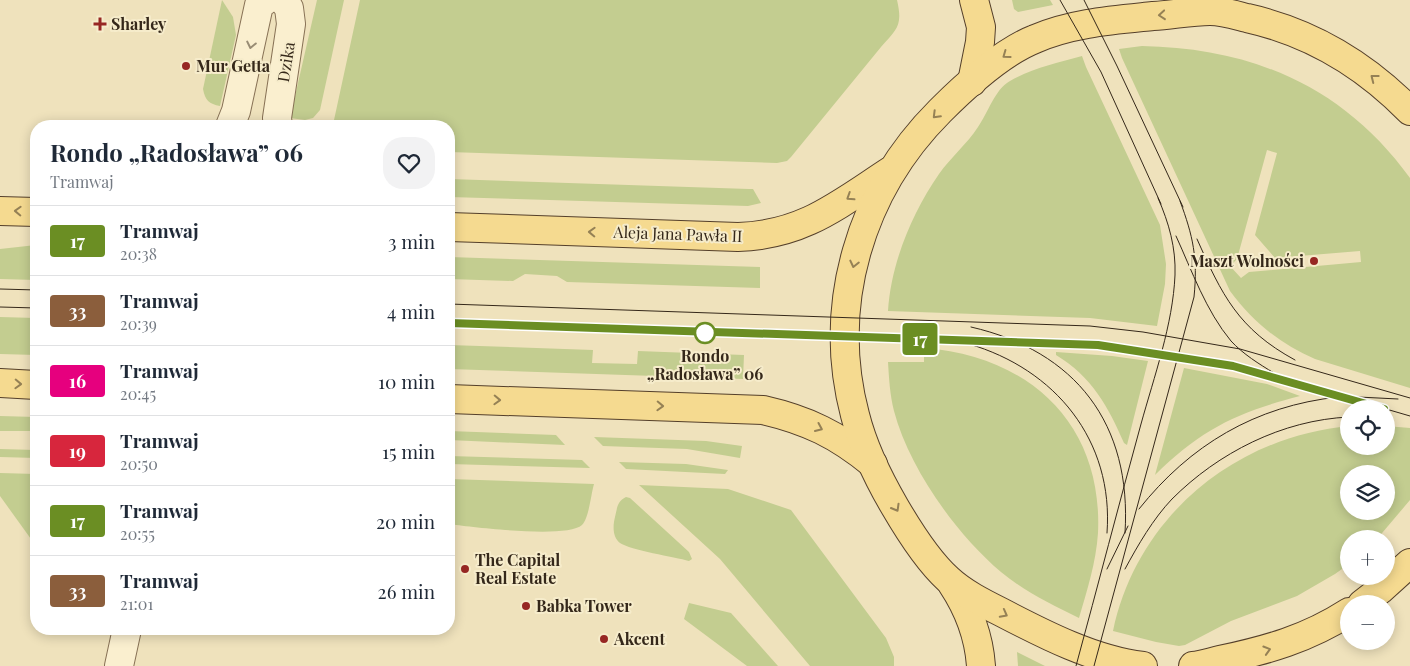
<!DOCTYPE html>
<html lang="pl">
<head>
<meta charset="utf-8">
<style>
  :root { --surface:#fff; --page:#f2f2f3; --text:#1f2937; --muted:#747a83; --line:#e0e1e3 }
  body { margin:0; font-family:"Playfair Display",serif; background:var(--page); color:var(--text); height:100vh; display:flex; flex-direction:column; font-size:19px; white-space:nowrap }
  * { box-sizing:border-box; margin:0 }
  p { font-size:16px; color:var(--muted) }
  .icon { flex:none; width:28px; height:28px; fill:none; stroke:currentColor; stroke-width:2; stroke-linecap:round; stroke-linejoin:round }
  .map { position:relative; flex:1; overflow:hidden }
  .sheet { position:absolute; left:30px; top:120px; width:425px; height:515px; display:flex; flex-direction:column; background:var(--surface); border-radius:20px; box-shadow:0 2px 12px #0003 }
  .sheet>* { flex:none }
  .badge { padding:0 10px; border-radius:4px; font-size:18px; line-height:32px }
  .fabs { position:absolute; left:1340px; top:400px; display:grid; gap:10px }
  .fabs a { display:grid; place-items:center; width:55px; height:55px; border-radius:50%; background:var(--surface); box-shadow:0 2px 12px #0003; font-size:25px }
  .map>.badge { position:absolute; translate:-50% -50%; box-shadow:0 0 0 2px #fff }
  .round { display:grid; place-items:center; flex:none; width:52px; height:52px; border-radius:20px; background:var(--page) }
  .head { display:flex; align-items:center; justify-content:space-between; height:85px; padding:0 20px }
  h1 { font-size:24px; font-weight:700; line-height:38px }
  ul { padding:0; list-style:none }
  li { display:flex; align-items:center; gap:15px; height:70px; padding:0 20px; border-top:1px solid var(--line) }
  li div { flex:1 }
  li b { display:block; font-size:19px }
  li em { font-style:normal }
  li .badge { min-width:55px; font-weight:700; text-align:center }
  .map>svg:first-child { display:block }
  .green { fill:#c3cd90; fill-rule:evenodd }
  .lines { fill:none; stroke-linecap:round; stroke-linejoin:round }
  .minor-casing { stroke:#877155; stroke-width:30 }
  .major-casing { stroke:#543f2a; stroke-width:30 }
  .minor { stroke:#faefcf; stroke-width:28 }
  .major { stroke:#f5da90; stroke-width:28 }
  .tram { stroke:#35281a; stroke-width:1 }
  .oneway { stroke:#958155 }
  .oneway2 { stroke:#988c74 }
  .line-casing { stroke:#fff; stroke-width:11 }
  .line { stroke:#6b8e23; stroke-width:8 }
  .poi-dot { fill:#972723; stroke:#f6eccb; stroke-width:2 }
  .stop-dot { fill:#fff; stroke:#6b8e23; stroke-width:2.5 }
  .labels { text-anchor:middle; stroke-width:4; stroke-linejoin:round; paint-order:stroke }
  .poi-label { font-size:16px; font-weight:bold; fill:#35281a; stroke:#f6eccb; text-anchor:start }
  .street-label { font-size:16px; fill:#35281a; stroke:#f6eccb }
  .stop-label { font-size:16px; font-weight:bold; fill:#35281a; stroke:#f6eccb }
</style>
</head>
<body>
<div class="map">
<svg width="1410" height="666" viewBox="0 0 1410 666">
  <rect width="100%" height="100%" fill="#efe2bc"/>
  <!-- green -->
  <g class="green">
    <path d="M 222,0 L 233,17 L 236,35 L 220,106 C 209,104 205,100 203,89 Z"/>
    <path d="M 317,0 L 344,0 L 320,110 L 313,118 L 305,120 L 290,118 Z"/>
    <path d="M 360,0 L 897,0 C 903,26 897,29 881,47 L 791,157 L 787,161 L 777,163 L 449,152 L 449,126 L 354,126 L 343,121 L 334,120 Z"/>
    <path d="M 1012,0 L 1050,0 L 1053,5 L 1018,12 L 1014,9 Z"/>
    <path d="M 1142,46 C 1253,48 1344,87 1410,178 L 1410,388 L 1315,359 C 1280,344 1253,322 1230,291 L 1122,58 L 1119,49 ZM 1267,150 L 1277,153 L 1255,235 L 1275,258 L 1360,251 L 1361,262 L 1249,272 L 1241,278 L 1230,266 L 1237,259 Z"/>
    <path d="M 1082,56 L 1086,67 L 1160,225 L 1166,264 L 1165,284 L 1157,326 L 1090,318 L 888,311 C 891,263 912,213 939,174 C 951,157 967,144 978,127 C 988,113 995,89 1010,81 C 1032,68 1058,63 1082,56 Z"/>
    <path d="M 449,179 L 749,189 L 753,189 L 761,203 L 748,206 L 449,197 Z"/>
    <path d="M 36,245 L 36,280 L 0,279 L 0,249 Z"/>
    <path d="M 449,257 L 760,267 L 760,288 L 567,282 L 557,276 L 525,274 L 513,281 L 449,279 Z"/>
    <path d="M 0,317 L 36,318 L 36,355 L 0,354 Z"/>
    <path d="M 449,345 L 593,350 L 592,363 L 637,364 L 638,351 L 744,355 L 743,379 L 449,369 Z"/>
    <path d="M 924,348 C 1030,356 1103,424 1098,533 C 1096,563 1087,590 1079,618 C 1052,605 1024,591 1001,572 C 956,534 909,468 894,411 C 890,395 889,379 888,362 L 924,362 Z"/>
    <path d="M 1056,352 L 1112,356 L 1148,361 L 1127,445 L 1124,443 C 1108,406 1092,377 1056,355 Z"/>
    <path d="M 1184,368 L 1267,384 L 1300,396 C 1238,412 1201,429 1155,475 Z"/>
    <path d="M 0,416 L 36,417 L 36,431 L 0,431 Z"/>
    <path d="M 1349,426 L 1349,446 L 1386,446 L 1386,426 L 1410,428 L 1410,500 L 1377,539 L 1349,539 L 1349,564 L 1335,574 L 1297,596 L 1231,621 L 1185,645 L 1179,646 L 1156,642 L 1113,631 C 1137,517 1234,437 1349,426 ZM 1349,474 L 1386,474 L 1386,511 L 1349,511 Z"/>
    <path d="M 449,431 L 556,435 L 565,445 L 449,440 Z"/>
    <path d="M 594,437 L 706,441 L 742,446 L 740,458 L 687,449 L 603,446 Z"/>
    <path d="M 0,449 L 36,450 L 36,458 L 0,457 Z"/>
    <path d="M 449,456 L 582,460 L 590,468 L 449,464 Z"/>
    <path d="M 619,462 L 686,464 L 728,470 L 725,474 L 626,469 Z"/>
    <path d="M 0,473 L 36,474 L 36,546 L 0,496 Z"/>
    <path d="M 449,479 L 594,484 C 591,494 589,518 582,525 C 567,539 471,527 449,524 Z"/>
    <path d="M 639,485 L 728,489 L 791,510 L 886,638 L 894,657 L 894,666 L 810,666 L 720,559 Z"/>
    <path d="M 626,497 L 630,498 L 689,552 L 692,559 L 689,561 C 675,557 630,550 620,543 C 612,537 613,525 615,517 C 617,509 617,501 626,497 Z"/>
    <path d="M 689,603 L 731,613 L 778,666 L 747,666 L 684,619 Z"/>
    <path d="M 1017,652 L 1045,666 L 1018,666 Z"/>
  </g>
  <g class="lines">
    <!-- minor casing -->
    <g class="minor-casing">
      <g id="minor">
        <path d="M 230,126 L 236,111 L 259,5 L 266,0"/>
        <path d="M 278,126 L 277,118 L 291,24 L 289,8 L 283,0"/>
        <path d="M 119,666 L 127,629"/>
      </g>
    </g>
    <!-- major casing -->
    <g class="major-casing">
      <g id="major">
        <path d="M 972,82 L 980,42 L 981,27 L 974,0"/>
        <path d="M 0,211 L 36,212"/>
        <path d="M 449,227 L 738,237 C 803,235 838,205 890,171"/>
        <path d="M 0,383 L 36,385"/>
        <path d="M 449,399 L 763,410 C 807,420 838,435 873,464"/>
        <path d="M 952,584 C 968,608 979,637 981,666"/>
        <path d="M 1362,604 L 1380,590 L 1410,563"/>
        <path d="M 1143,666 C 1094,660 1045,635 1001,612 C 983,603 963,593 948,579 C 927,560 909,531 895,507 C 878,478 863,447 855,415 C 826,305 860,191 940,111 C 965,86 1002,52 1035,39 C 1071,23 1114,20 1153,16 C 1172,15 1191,11 1210,11 C 1222,11 1235,15 1247,18 C 1310,32 1365,65 1410,111"/>
        <path d="M 1193,666 C 1202,665 1211,662 1220,660 C 1267,650 1307,639 1349,612"/>
      </g>
    </g>
    <!-- minor -->
    <use href="#minor" class="minor"/>
    <!-- major -->
    <use href="#major" class="major"/>
    <!-- tram -->
    <g class="tram">
      <path d="M 1060,0 L 1101,72 L 1161,204"/>
      <path d="M 1084,0 L 1117,66 L 1183,207"/>
      <path d="M 1176,236 C 1192,271 1206,311 1231,341 C 1243,354 1259,364 1274,373"/>
      <path d="M 1197,239 C 1222,295 1238,329 1295,360"/>
      <path d="M 0,289 L 36,290"/>
      <path d="M 449,304 L 1090,326 L 1143,332 L 1240,349 L 1410,398"/>
      <path d="M 0,307 L 36,308"/>
      <path d="M 449,323 L 1098,345 L 1233,366 L 1384,409"/>
      <path d="M 971,327 C 1076,351 1132,424 1125,533"/>
      <path d="M 969,344 C 1055,369 1114,440 1107,533"/>
      <path d="M 1358,397 L 1398,399"/>
      <path d="M 1386,409 L 1410,416"/>
      <path d="M 1139,509 C 1190,445 1255,406 1338,397"/>
      <path d="M 1107,569 L 1128,526"/>
      <path d="M 1125,569 C 1138,545 1153,519 1172,499 C 1218,453 1282,420 1349,417"/>
      <path d="M 1076,666 C 1098,585 1119,504 1141,424 C 1154,377 1173,324 1175,275 C 1176,248 1169,223 1158,198"/>
      <path d="M 1094,666 L 1194,297 C 1198,258 1193,236 1180,201"/>
    </g>
  </g>
  <!-- one-way arrows -->
  <defs><path id="oneway-chevron" d="M-2-3.5L2.5 0L-2 3.5" fill="none" stroke-width="1.6" stroke-linecap="round" stroke-linejoin="round" transform="scale(1.25)"/></defs>
  <g class="oneway">
    <use href="#oneway-chevron" transform="translate(1162 15) rotate(175)"/>
    <use href="#oneway-chevron" transform="translate(1006 55) rotate(144)"/>
    <use href="#oneway-chevron" transform="translate(1374 78) rotate(-142)"/>
    <use href="#oneway-chevron" transform="translate(936 115) rotate(135)"/>
    <use href="#oneway-chevron" transform="translate(850 197) rotate(147)"/>
    <use href="#oneway-chevron" transform="translate(18 211) rotate(-178)"/>
    <use href="#oneway-chevron" transform="translate(592 232) rotate(-178)"/>
    <use href="#oneway-chevron" transform="translate(854 264) rotate(103)"/>
    <use href="#oneway-chevron" transform="translate(18 384) rotate(2)"/>
    <use href="#oneway-chevron" transform="translate(497 400) rotate(2)"/>
    <use href="#oneway-chevron" transform="translate(660 406) rotate(2)"/>
    <use href="#oneway-chevron" transform="translate(819 428) rotate(24)"/>
    <use href="#oneway-chevron" transform="translate(896 508) rotate(60)"/>
    <use href="#oneway-chevron" transform="translate(1004 614) rotate(28)"/>
    <use href="#oneway-chevron" transform="translate(1267 650) rotate(-17)"/>
  </g>
  <use class="oneway2" href="#oneway-chevron" transform="translate(251 45) rotate(102)"/>
  <g class="lines">
    <!-- line casing -->
    <g class="line-casing">
      <path id="line" d="M 449,323 L 1098,345 L 1233,366 L 1384,409"/>
    </g>
    <!-- line -->
    <use href="#line" class="line"/>
  </g>
  <!-- markers -->
  <g class="poi-dot">
    <path d="M97.5 16.5h5v5h5v5h-5v5h-5v-5h-5v-5h5z"/>
    <circle cx="186" cy="66" r="5"/>
    <circle cx="1314" cy="261" r="5"/>
    <circle cx="465" cy="569" r="5"/>
    <circle cx="526" cy="606" r="5"/>
    <circle cx="604" cy="639" r="5"/>
  </g>
  <circle class="stop-dot" cx="705" cy="333" r="10"/>
  <g class="labels">
    <!-- poi labels -->
    <g class="poi-label">
      <text x="111" y="30">Sharley</text>
      <text x="196" y="72">Mur Getta</text>
      <text x="1304" y="267" text-anchor="end">Maszt Wolności</text>
      <text x="475" y="566">The Capital<tspan x="475" dy="18">Real Estate</tspan></text>
      <text x="536" y="612">Babka Tower</text>
      <text x="614" y="645">Akcent</text>
    </g>
    <!-- street labels -->
    <g class="street-label">
      <text transform="translate(286 62) rotate(-81)" y="6">Dzika</text>
      <text transform="translate(678 234) rotate(2)" y="6">Aleja Jana Pawła II</text>
    </g>
    <!-- stop labels -->
    <g class="stop-label">
      <text x="705" y="362">Rondo<tspan x="705" dy="18">„Radosława” 06</tspan></text>
    </g>
  </g>
</svg>
<div class="fabs">
<a><svg class="icon" aria-label="locate" viewBox="0 0 24 24"><circle cx="12" cy="12" r="6"/><path d="M12 2v4M12 18v4M2 12h4M18 12h4"/></svg></a>
<a><svg class="icon" aria-label="layers" viewBox="0 0 24 24"><path d="M12 4l9 5-9 5-9-5zM3 14l9 5 9-5"/></svg></a>
<a>+</a>
<a>−</a>
</div>
<b class="badge" style="left:920px;top:339px;background:#6b8e23;color:#fff">17</b>
<section class="sheet">
<div class="head"><div><h1>Rondo „Radosława” 06</h1><p>Tramwaj</p></div><a class="round"><svg class="icon" aria-label="heart" viewBox="0 0 24 24"><path d="M12 20l-8-8c-3-5 5-10 8-4 3-6 11-1 8 4z"/></svg></a></div>
<ul>
<li><span class="badge" style="background:#6b8e23;color:#fff">17</span><div><b>Tramwaj</b><p>20:38</p></div><em>3 min</em></li>
<li><span class="badge" style="background:#8b5e3c;color:#fff">33</span><div><b>Tramwaj</b><p>20:39</p></div><em>4 min</em></li>
<li><span class="badge" style="background:#e6007e;color:#fff">16</span><div><b>Tramwaj</b><p>20:45</p></div><em>10 min</em></li>
<li><span class="badge" style="background:#d7263d;color:#fff">19</span><div><b>Tramwaj</b><p>20:50</p></div><em>15 min</em></li>
<li><span class="badge" style="background:#6b8e23;color:#fff">17</span><div><b>Tramwaj</b><p>20:55</p></div><em>20 min</em></li>
<li><span class="badge" style="background:#8b5e3c;color:#fff">33</span><div><b>Tramwaj</b><p>21:01</p></div><em>26 min</em></li>
</ul>
</section>
</div>
</body>
</html>
